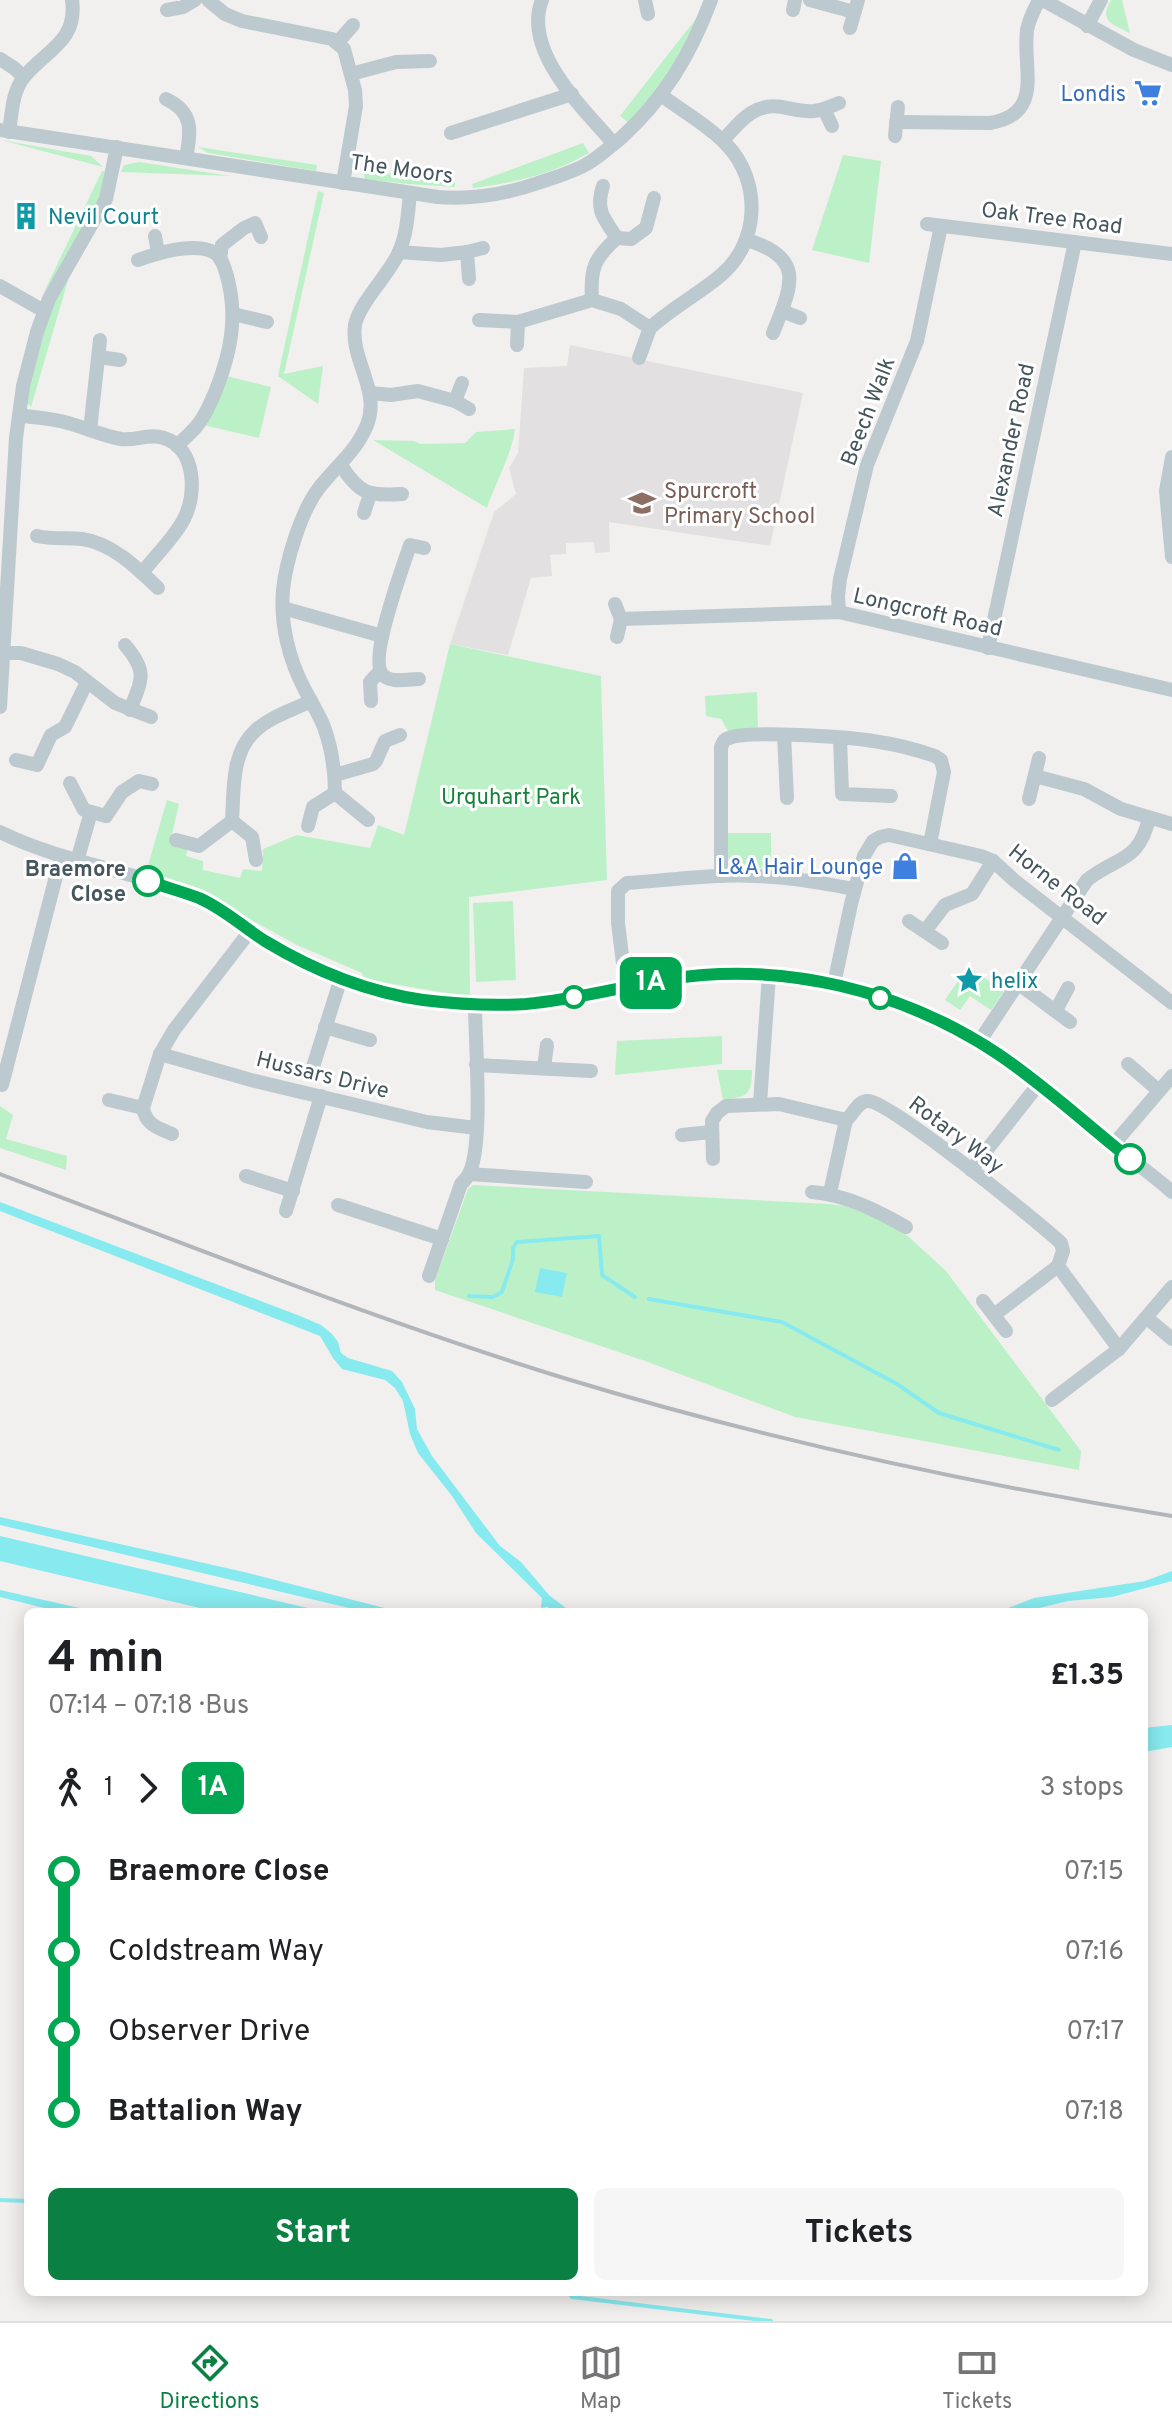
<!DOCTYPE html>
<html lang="en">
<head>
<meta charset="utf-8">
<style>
  :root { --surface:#fff; --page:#f6f6f6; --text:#202124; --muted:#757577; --line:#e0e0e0; --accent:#0b8043 }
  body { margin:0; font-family:Overpass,sans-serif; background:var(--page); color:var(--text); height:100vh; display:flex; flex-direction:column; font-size:30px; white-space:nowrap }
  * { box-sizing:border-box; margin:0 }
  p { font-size:26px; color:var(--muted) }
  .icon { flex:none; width:44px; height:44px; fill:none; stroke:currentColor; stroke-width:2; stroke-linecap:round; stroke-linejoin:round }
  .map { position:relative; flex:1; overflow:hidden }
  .side { position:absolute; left:24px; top:1608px; width:1124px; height:688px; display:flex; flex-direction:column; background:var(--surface); border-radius:12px; box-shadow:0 4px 20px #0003 }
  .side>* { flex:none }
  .badge { padding:0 16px; border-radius:12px; font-size:28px; line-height:52px }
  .map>.badge { position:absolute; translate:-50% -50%; box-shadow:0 0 0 4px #fff }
  .legs { display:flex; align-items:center; gap:12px; height:88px; padding:0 24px; font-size:26px }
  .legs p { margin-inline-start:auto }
  .overview { display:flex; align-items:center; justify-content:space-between; height:136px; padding:0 24px }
  h1 { font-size:44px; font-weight:700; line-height:60px }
  .button { display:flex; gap:16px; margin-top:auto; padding:16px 24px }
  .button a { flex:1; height:92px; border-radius:12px; background:var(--accent); color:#fff; font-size:32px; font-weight:700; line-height:92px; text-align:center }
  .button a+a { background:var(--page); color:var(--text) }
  ul { padding:0 24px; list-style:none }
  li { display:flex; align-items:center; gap:28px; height:80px; font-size:30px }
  li i { display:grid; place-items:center; width:12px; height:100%; margin:0 10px; background:currentColor }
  li i::after { content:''; width:20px; height:20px; margin:-10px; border:6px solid; border-radius:50%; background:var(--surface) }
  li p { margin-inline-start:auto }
  li:first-child i { background:linear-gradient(#0000 50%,currentColor 0) }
  li:last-child i { background:linear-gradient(currentColor 50%,#0000 0) }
  .tab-bar { display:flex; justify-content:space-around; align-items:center; height:112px; border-top:2px solid var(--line); background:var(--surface); font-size:22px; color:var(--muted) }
  .tab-bar a { display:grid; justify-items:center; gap:4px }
  .tab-bar .selected { color:var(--accent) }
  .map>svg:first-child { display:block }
  .education { fill:#e3e0e1 }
  .green { fill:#bcf1c8 }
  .water { fill:#87eaef }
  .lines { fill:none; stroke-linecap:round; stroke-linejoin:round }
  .stream { stroke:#87eaef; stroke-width:4 }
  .minor { stroke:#bcc9cf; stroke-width:14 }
  .rail { stroke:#b1b6ba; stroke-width:4 }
  .line-1-casing { stroke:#fff; stroke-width:18 }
  .line-1 { stroke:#00a651; stroke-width:12 }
  .stop-1-dot { fill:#fff; stroke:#00a651; stroke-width:4 }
  .labels { text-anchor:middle; stroke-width:6; stroke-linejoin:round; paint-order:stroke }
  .shop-label { font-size:22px; fill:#366cbe; stroke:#fff; text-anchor:end }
  .street-label { font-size:22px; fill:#46565d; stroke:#fff }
  .culture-label { font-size:22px; fill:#0d838f; stroke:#fff; text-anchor:start }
  .education-label { font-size:22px; fill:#785e54; stroke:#fff; text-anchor:start }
  .park-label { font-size:22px; fill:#148239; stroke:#fff }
  .stop-label { font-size:22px; font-weight:bold; fill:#46565d; stroke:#fff; text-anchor:end }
</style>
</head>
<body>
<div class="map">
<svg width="1172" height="2321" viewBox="0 0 1172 2321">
  <rect width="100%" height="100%" fill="#f2efef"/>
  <!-- education -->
  <path class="education" d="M 570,345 L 803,393 L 770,546 L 609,522 L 610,552 L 595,553 L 594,542 L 566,543 L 566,554 L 550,555 L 552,576 L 531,578 L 508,655 L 450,644 L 494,512 L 516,494 L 509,468 L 518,453 L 524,368 L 567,366 Z"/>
  <!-- green -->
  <g class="green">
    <path d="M 1111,0 L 1122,0 L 1130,33 C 1113,24 1098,22 1111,0 Z"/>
    <path d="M 698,16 L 669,75 L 629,123 L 620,116 Z"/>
    <path d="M 1,140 L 91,156 L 103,167 Z"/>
    <path d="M 583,143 L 589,153 C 552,174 515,183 473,188 L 472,184 Z"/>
    <path d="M 198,147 L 317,165 L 316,171 L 208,153 Z"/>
    <path d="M 843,155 L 881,161 L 869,263 L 812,250 Z"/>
    <path d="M 139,162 L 231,176 L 121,172 L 124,165 Z"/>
    <path d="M 363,170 L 455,182 L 455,187 L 408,184 L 365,179 Z"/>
    <path d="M 102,171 L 104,171 C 110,198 58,271 42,296 Z"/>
    <path d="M 318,191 L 324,193 L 284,374 L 323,366 L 318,404 L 278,376 Z"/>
    <path d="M 71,270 L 31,407 L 27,403 L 26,395 L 44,323 Z"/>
    <path d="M 222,375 L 271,387 L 259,438 L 199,424 Z"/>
    <path d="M 515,429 C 511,457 496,481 487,508 L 373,440 L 414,441 L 421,444 L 465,443 L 476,432 Z"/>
    <path d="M 450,644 L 601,676 L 607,880 L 469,897 L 470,997 L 364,979 L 362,973 L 297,945 L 253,921 L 216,898 L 146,872 L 167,800 L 179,804 L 170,843 L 188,848 L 186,856 L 203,861 L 203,870 L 240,878 L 243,869 L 262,871 L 263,849 L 297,835 L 370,848 L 378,825 L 404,835 Z"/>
    <path d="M 757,692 L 758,730 L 728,731 L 721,719 L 706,716 L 705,696 Z"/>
    <path d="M 728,833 L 771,833 L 771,869 L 733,866 L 728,858 Z"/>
    <path d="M 513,901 L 516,980 L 476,982 L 473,903 Z"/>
    <path d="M 968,967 L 1004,991 L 991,1010 L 970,996 L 960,1010 L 945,1000 Z"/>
    <path d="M 722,1036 L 722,1064 L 615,1075 L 617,1041 Z"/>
    <path d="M 717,1070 L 752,1070 C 752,1095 747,1097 723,1100 Z"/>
    <path d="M 0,1106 L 13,1115 L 6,1139 L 67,1156 L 66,1170 L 0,1148 Z"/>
    <path d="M 473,1185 L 829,1204 L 844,1206 L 871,1215 L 899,1228 L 946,1271 L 1081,1451 L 1079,1470 L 795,1417 L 645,1361 L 435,1290 L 435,1280 L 468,1189 Z"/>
  </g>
  <!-- water -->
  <g class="water">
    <path d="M 0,1202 L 300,1316 L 321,1325 L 332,1334 L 338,1342 L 341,1353 L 348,1358 L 392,1371 L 402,1382 L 415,1409 L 417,1429 L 432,1456 L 500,1546 L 521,1562 L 549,1595 L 571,1612 L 557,1612 L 547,1607 L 541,1608 L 542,1598 L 476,1533 L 452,1496 L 418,1453 L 410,1434 L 403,1401 L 395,1388 L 385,1380 L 342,1369 L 333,1358 L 320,1336 L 0,1211 Z"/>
    <path d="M 540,1268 L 567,1273 L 562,1297 L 535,1292 Z"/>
    <path d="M 0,1517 L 244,1572 L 400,1612 L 366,1612 L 0,1525 Z"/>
    <path d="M 0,1536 L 325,1612 L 217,1612 L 0,1561 Z"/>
    <path d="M 1172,1571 L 1172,1581 L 1112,1597 L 1068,1601 L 1023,1612 L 998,1612 L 1034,1598 L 1145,1581 Z"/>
    <path d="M 0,1590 L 97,1612 L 60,1612 L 0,1597 Z"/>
    <path d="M 1172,1725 L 1172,1747 L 1144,1752 L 1144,1728 Z"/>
  </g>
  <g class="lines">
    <!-- stream -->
    <g class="stream">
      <path d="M 469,1296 L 493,1297 L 502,1292 L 513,1259 L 513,1248 L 517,1242 L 599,1236 L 602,1275 L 635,1297"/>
      <path d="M 649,1299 L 782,1322 L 897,1384 L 939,1413 L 1059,1450"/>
      <path d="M 0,2200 L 28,2201"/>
      <path d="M 569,2292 L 572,2297 L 771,2321"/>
    </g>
    <!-- minor -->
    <g class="minor">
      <path d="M 208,0 L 225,14 L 242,21 L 332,39 L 344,49 L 355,90 L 356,106 L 343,183"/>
      <path d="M 542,0 C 522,51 583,108 614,144"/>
      <path d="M 645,0 L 648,14"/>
      <path d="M 810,0 L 854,12"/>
      <path d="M 1043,0 L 1134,50 L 1172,65"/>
      <path d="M 167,10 L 183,7 L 195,0"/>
      <path d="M 793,10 L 795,0"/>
      <path d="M 1087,26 L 1101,0"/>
      <path d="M 850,28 L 858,0"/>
      <path d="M 338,42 L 353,25"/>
      <path d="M 0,59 L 14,68 L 24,77"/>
      <path d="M 351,74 L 396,62 L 430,61"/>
      <path d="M 166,99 C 194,112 191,131 186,158"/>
      <path d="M 824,109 L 832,126"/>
      <path d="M 896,122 L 990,123 C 1045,114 1022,68 1027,30 C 1029,19 1034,10 1039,0"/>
      <path d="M 0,130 L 438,197 C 474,200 507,194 541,182 C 556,177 573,172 587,164 C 599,157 610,147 621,138 C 664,99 691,54 711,0"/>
      <path d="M 9,132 C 12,113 12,92 24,77 C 46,50 78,41 72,0"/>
      <path d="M 451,133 L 572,94"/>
      <path d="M 895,136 L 898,107"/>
      <path d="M 723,140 C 732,131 740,120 751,113 C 776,98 790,113 814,111 C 823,110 831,106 839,103"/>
      <path d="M 603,186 C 595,210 604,219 617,238"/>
      <path d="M 927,224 L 1172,254"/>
      <path d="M 155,236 L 158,253"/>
      <path d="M 747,240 C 807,258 791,287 773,333"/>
      <path d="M 399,252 L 441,255 L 467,252"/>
      <path d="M 220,259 L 222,245 L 244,228 L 255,223 L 261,237"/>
      <path d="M 138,260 C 158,253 190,243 211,251 C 221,254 224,266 227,276 C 238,316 231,352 216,390 C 211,402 206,414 199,423 C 193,432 184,438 177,446"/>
      <path d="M 469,279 L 467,252 L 483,248"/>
      <path d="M 0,286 L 44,311"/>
      <path d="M 592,300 C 590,269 594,258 617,238 L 631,239 L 646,228 L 654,198"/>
      <path d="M 782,311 L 800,318"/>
      <path d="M 233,314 L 267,322"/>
      <path d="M 479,320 L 518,322 L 592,300 L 621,309 L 650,328"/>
      <path d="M 650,328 C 672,308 697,295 720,276 C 760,243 762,181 726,144 C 708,125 682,111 661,95"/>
      <path d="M 517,345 L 518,322"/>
      <path d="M 99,357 L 120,360"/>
      <path d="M 639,358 L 650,328"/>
      <path d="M 371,393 L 391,395 L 418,391 L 455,401 L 469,409"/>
      <path d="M 455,401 L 462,383"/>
      <path d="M 19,415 C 35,418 52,418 68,423 C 86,428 103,436 121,439 C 136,441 149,433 164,438 C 196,448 197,494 184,519 C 174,538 155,556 142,573"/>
      <path d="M 90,430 L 100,340"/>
      <path d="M 1172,457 L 1166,491 L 1172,557"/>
      <path d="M 341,465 C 359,494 369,496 402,494"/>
      <path d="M 364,513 L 370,494"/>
      <path d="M 37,536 C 54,540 66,537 82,539 C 112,543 137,568 158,588"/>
      <path d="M 615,604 L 621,619 L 617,637"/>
      <path d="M 283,608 L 382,636"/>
      <path d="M 839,612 L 838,596 L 840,579 L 867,465 L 917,341 L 941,226"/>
      <path d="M 621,619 L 839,612 L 1172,690"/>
      <path d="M 125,645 C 148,672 142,679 130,710"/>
      <path d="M 988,648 L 1075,242"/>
      <path d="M 5,653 L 21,653 L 58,664 L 75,672 L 115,703 L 151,717"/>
      <path d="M 419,679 C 408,679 390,684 382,674 C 369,657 403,567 410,545 L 424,548"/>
      <path d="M 371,701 L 370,682 L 380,671"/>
      <path d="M 0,707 L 16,438 L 23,386 L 37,332 L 49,299 L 106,199 L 117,147"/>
      <path d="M 784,735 L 787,798"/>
      <path d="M 840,738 L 842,794 L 891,796"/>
      <path d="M 16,760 L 37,765 L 51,735 L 65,727 L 87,682"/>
      <path d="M 335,775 L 373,764 L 376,761 L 385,741 L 400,735"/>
      <path d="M 1035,776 L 1084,789 L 1121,809 L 1172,824"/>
      <path d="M 70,783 L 84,810 L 106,816 L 122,792 L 139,781 L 152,784"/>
      <path d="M 1029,799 L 1039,758"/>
      <path d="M 368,820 L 335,793 C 335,770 332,749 324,727 C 319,714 311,702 305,690 C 289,660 280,624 283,590 C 286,561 301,511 319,488 C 336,466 356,452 367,425 C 381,390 350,360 355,325 C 359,303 389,275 399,252 C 407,234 408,213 410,193"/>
      <path d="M 308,826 L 313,807 L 335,793"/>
      <path d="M 0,832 C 65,864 135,870 200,899 C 228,911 250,932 275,947 C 325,976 381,995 438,1001 C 498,1008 557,1002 616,990 C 641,985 666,979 692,976 C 791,967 895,990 980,1042 C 1020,1067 1055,1099 1091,1128 C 1118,1150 1146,1169 1172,1192"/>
      <path d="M 176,840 L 199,846 L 232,821"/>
      <path d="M 256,860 L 252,837 L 232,821 C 234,790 231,753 255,731 C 269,717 293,710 311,701"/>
      <path d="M 77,861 L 91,812"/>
      <path d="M 721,876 L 721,747 C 724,741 723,740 729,738 C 748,730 849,737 873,741 C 894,744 915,749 935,756 L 941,760 L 944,772 L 930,844"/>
      <path d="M 909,921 L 942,943"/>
      <path d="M 925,931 L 945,905 L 972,894 L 993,861"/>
      <path d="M 834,984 L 851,904 L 864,856 L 873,841 L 880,837 L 889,835 L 981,856 L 993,861 L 1015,881 L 1172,1003"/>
      <path d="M 1019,984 L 1070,1022"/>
      <path d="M 626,988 L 618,923 L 618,891 L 627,883 C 670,880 713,874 756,876 C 790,877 822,883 854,889"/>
      <path d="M 1056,1010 L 1068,988"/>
      <path d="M 325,1027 L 370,1040"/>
      <path d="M 979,1042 L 1087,880 C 1117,856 1139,863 1149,818"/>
      <path d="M 160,1054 L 251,1080 L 427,1122 L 476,1128"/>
      <path d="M 1128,1064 L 1159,1091"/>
      <path d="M 476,1065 L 591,1071"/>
      <path d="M 544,1067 L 547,1045"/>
      <path d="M 312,1070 L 341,978"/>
      <path d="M 2,1085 L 61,857"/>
      <path d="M 109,1100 L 143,1108"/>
      <path d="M 760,1103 L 769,975"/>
      <path d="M 172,1134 C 158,1128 146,1125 143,1108 L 160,1054 L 174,1030 L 250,931"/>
      <path d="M 682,1135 L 711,1132"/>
      <path d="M 1113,1145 L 1172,1076"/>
      <path d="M 713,1159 L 712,1121 L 717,1113 L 726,1106 L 779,1104 L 846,1120 C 854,1114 857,1101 868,1101 C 890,1101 1037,1221 1061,1243 L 1063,1251 L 1058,1266 L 1119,1349"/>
      <path d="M 971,1170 L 1038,1085"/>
      <path d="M 469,1174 L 586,1182"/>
      <path d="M 246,1176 L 293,1191"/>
      <path d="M 812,1192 C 846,1195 876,1210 906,1227"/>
      <path d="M 830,1193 L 846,1120"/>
      <path d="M 338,1205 L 442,1239"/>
      <path d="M 286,1211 L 321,1096"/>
      <path d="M 429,1276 L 461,1184 C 464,1181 467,1178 469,1174 C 484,1143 475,1042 475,1004"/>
      <path d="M 983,1301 L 1006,1331"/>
      <path d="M 994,1315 L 1058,1266"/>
      <path d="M 1147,1318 L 1172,1339"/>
      <path d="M 1052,1400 L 1119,1349 L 1172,1287"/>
    </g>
    <!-- rail -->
    <path class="rail" d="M 0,1174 C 188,1245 375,1320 567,1379 C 765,1439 967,1483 1172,1516"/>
  </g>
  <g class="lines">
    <!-- line-1 casing -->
    <g class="line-1-casing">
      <path id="line-1" d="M 148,881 C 165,887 183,892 199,898 C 224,909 243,927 265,941 C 313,970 367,992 423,1000 C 456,1004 492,1006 526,1004 C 574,1000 621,987 669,979 C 782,961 902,990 998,1054 C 1044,1085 1086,1124 1130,1159"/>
    </g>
    <!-- line-1 -->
    <use href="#line-1" class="line-1"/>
  </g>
  <!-- icons -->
  <defs>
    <g id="supermarket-bare" transform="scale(2.16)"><path d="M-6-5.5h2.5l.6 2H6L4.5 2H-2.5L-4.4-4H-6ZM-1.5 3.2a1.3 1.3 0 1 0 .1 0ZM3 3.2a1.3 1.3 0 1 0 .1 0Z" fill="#3f7fe0" stroke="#fff" stroke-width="2.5" paint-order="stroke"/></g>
    <g id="building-bare" transform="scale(2.16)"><path d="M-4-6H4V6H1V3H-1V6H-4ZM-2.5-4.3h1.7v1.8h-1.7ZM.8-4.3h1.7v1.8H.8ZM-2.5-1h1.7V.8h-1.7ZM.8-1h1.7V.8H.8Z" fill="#0f9aa8" stroke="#fff" stroke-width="2.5" paint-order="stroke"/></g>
    <g id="school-bare" transform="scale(2.16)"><path d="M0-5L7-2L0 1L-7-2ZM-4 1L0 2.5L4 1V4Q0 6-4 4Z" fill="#8d6e63" stroke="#fff" stroke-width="2.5" paint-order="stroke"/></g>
    <g id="shop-bare" transform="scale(2.16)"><path d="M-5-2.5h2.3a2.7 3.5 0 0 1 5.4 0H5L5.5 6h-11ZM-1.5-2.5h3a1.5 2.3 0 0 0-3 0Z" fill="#3f7fe0" stroke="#fff" stroke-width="2.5" paint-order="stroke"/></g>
    <g id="sight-bare" transform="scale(2.16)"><path d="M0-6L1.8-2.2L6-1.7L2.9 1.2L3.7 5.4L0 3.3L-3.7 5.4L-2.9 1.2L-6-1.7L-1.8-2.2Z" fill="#0f9aa8" stroke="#fff" stroke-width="2.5" paint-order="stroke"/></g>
  </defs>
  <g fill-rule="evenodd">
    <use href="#supermarket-bare" x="1148" y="93"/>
    <use href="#building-bare" x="26" y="216"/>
    <use href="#school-bare" x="642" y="503"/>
    <use href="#shop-bare" x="905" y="866"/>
    <use href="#sight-bare" x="969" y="980"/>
  </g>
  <!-- markers -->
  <g class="stop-1-dot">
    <circle cx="148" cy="881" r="14"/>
    <circle cx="574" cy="997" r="10"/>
    <circle cx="880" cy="998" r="10"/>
    <circle cx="1130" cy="1159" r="14"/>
  </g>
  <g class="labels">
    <!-- shop labels -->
    <g class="shop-label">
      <text x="1126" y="101">Londis</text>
      <text x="883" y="874">L&amp;A Hair Lounge</text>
    </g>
    <!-- street labels -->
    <g class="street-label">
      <text transform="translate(402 168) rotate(8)" y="8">The Moors</text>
      <text transform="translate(1052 217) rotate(7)" y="8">Oak Tree Road</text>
      <text transform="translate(867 411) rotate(-69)" y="8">Beech Walk</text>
      <text transform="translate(1010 440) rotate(-78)" y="8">Alexander Road</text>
      <text transform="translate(928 611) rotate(13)" y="8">Longcroft Road</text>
      <text transform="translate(1058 884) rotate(38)" y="8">Horne Road</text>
      <text transform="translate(323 1074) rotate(14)" y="8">Hussars Drive</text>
      <text transform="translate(957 1134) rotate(37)" y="8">Rotary Way</text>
    </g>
    <!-- culture labels -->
    <g class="culture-label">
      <text x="48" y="224">Nevil Court</text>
      <text x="991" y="988">helix</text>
    </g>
    <!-- education labels -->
    <g class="education-label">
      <text x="664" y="498">Spurcroft<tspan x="664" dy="25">Primary School</tspan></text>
    </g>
    <!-- park labels -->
    <g class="park-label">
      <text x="511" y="804">Urquhart Park</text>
    </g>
    <!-- stop labels -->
    <g class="stop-label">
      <text x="126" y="876">Braemore<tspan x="126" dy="25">Close</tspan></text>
    </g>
  </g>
</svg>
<b class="badge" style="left:651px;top:983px;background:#00a651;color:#fff">1A</b>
<section class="side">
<div class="overview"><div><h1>4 min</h1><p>07:14 – 07:18 · Bus</p></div><b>£1.35</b></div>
<div class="legs"><svg class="icon" aria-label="walk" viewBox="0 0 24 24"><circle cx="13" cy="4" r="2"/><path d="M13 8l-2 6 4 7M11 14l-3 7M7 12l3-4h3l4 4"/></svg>1<svg class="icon" aria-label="forward" viewBox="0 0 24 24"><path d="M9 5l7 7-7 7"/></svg><b class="badge" style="background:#00a651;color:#fff">1A</b><p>3 stops</p></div>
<ul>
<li><i style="color:#00a651"></i><b>Braemore Close</b><p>07:15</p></li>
<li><i style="color:#00a651"></i><span>Coldstream Way</span><p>07:16</p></li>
<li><i style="color:#00a651"></i><span>Observer Drive</span><p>07:17</p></li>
<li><i style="color:#00a651"></i><b>Battalion Way</b><p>07:18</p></li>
</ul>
<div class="button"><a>Start</a><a>Tickets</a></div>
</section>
</div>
<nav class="tab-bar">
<a class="selected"><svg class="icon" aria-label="directions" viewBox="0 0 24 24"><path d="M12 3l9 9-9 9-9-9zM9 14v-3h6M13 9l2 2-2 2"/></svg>Directions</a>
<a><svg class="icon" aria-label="map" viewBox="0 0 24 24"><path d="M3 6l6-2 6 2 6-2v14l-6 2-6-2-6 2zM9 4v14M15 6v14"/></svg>Map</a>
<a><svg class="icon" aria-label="tickets" viewBox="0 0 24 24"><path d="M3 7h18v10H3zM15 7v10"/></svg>Tickets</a>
</nav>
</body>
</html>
